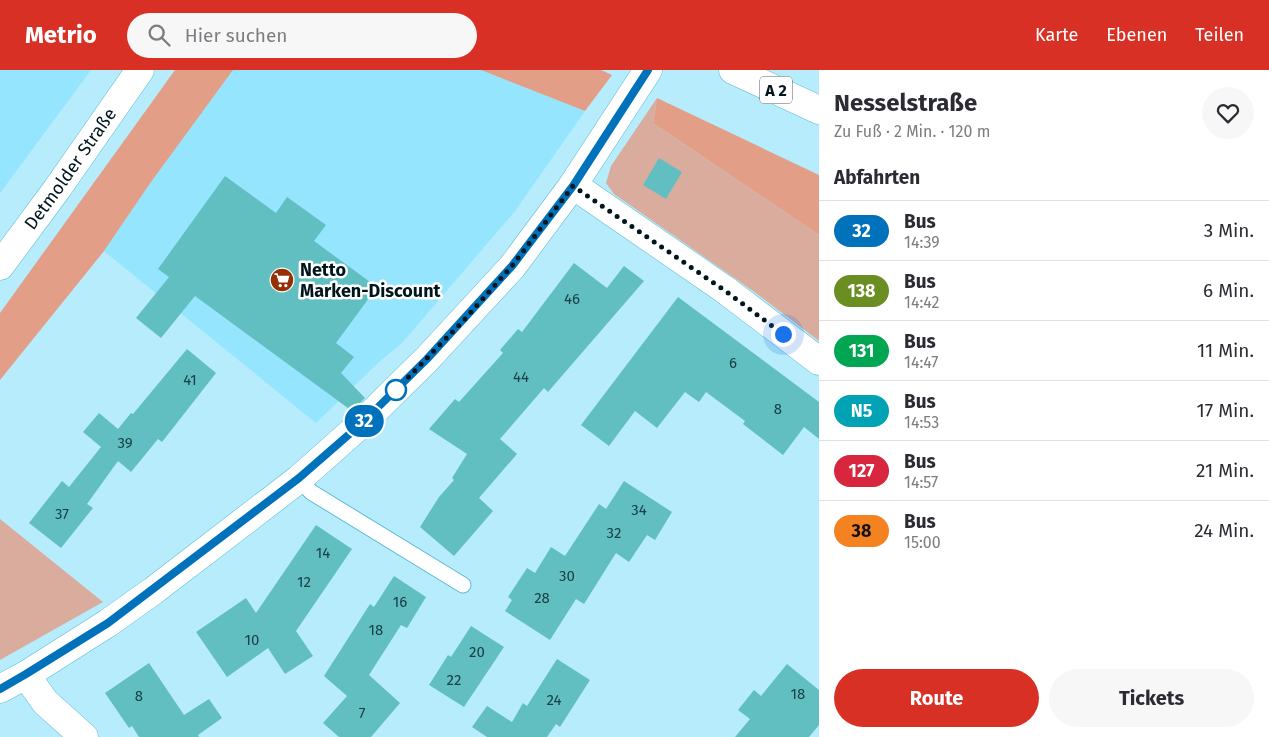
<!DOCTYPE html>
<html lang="de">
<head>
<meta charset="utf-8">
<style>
  :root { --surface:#fff; --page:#f7f7f7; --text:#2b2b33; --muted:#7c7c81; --line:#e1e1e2; --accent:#d93025 }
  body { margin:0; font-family:"Fira Sans",sans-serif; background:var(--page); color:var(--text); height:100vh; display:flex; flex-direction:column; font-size:19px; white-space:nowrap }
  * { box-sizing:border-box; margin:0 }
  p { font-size:16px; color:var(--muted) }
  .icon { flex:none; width:28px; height:28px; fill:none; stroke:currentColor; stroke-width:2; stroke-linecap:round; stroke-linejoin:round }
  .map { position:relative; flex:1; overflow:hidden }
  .panel { display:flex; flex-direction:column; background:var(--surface); width:450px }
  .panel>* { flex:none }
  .badge { padding:0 10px; border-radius:16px; font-size:18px; line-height:32px }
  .you { position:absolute; width:25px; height:25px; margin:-12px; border:4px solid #fff; border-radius:50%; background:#1a73e8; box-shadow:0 0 0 8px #1a73e833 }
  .map>.badge { position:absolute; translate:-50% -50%; box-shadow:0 0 0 2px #fff }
  h2 { padding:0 15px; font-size:19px; line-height:45px }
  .round { display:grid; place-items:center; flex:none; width:52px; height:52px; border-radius:26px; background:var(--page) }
  .head { display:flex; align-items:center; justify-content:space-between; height:85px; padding:0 15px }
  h1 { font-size:24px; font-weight:700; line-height:38px }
  .action { display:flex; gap:10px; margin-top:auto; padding:10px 15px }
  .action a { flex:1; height:58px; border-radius:30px; background:var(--accent); color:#fff; font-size:20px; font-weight:700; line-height:58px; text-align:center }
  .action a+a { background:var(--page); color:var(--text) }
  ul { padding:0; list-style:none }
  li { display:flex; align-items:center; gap:15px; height:60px; padding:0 15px; border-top:1px solid var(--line) }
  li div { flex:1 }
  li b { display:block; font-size:19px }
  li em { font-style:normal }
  li .badge { min-width:55px; font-weight:700; text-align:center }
  header { display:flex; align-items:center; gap:30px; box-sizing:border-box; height:70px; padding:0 25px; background:var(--accent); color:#fff }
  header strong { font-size:24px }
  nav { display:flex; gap:28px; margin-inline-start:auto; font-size:18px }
  .search { width:350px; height:45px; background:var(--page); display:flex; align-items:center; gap:12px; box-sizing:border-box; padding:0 18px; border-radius:28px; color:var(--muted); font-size:19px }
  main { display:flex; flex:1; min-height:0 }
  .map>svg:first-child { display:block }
  .built { fill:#94e5fd }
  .green { fill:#daac9e }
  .forest { fill:#e39e88 }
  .building { fill:#61bfc2 }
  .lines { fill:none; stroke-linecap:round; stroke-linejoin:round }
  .service-casing { stroke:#5dbbd6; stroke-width:17 }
  .minor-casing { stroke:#5dbbd6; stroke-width:29 }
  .tertiary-casing { stroke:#5dbbd6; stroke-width:29 }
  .motorway-casing { stroke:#5dbbd6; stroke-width:29 }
  .service { stroke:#fff; stroke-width:15 }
  .minor { stroke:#fff; stroke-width:28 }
  .tertiary { stroke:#fff; stroke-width:28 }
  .motorway { stroke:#fff; stroke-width:28 }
  .line-casing { stroke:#fff; stroke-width:11 }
  .line { stroke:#0072bc; stroke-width:8 }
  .walk { stroke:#00161d; stroke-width:5; stroke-dasharray:0 9 }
  .stop-dot { fill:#fff; stroke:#0072bc; stroke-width:2.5 }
  .labels { text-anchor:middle; stroke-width:5; stroke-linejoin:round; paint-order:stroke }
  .number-label { font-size:15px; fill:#184046 }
  .shield { fill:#fff; stroke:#4c5c61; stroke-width:1 }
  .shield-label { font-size:16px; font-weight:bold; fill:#00161d }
  .street-label { font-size:18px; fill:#00161d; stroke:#fff }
  .poi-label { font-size:18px; font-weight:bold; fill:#00161d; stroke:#fff; text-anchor:start }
</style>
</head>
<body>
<header>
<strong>Metrio</strong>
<div class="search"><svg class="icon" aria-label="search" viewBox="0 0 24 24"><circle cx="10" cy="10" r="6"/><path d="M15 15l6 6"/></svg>Hier suchen</div>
<nav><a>Karte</a><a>Ebenen</a><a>Teilen</a></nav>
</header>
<main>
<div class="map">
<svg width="819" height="667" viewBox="0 0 819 667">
  <rect width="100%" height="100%" fill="#b7ecfc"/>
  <!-- built -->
  <g class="built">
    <path d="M 0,0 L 91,0 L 0,123 Z"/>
    <path d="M 233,0 L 481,0 L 585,41 L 515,141 L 402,273 L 379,292 L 316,353 L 104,181 L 151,112 Z"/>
  </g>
  <!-- green -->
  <g class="green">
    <path d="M 657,28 L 653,53 L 819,165 L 819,271 L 753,221 L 614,124 L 606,113 L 611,96 Z"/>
    <path d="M 0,449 L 103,532 L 0,590 Z"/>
  </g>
  <!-- forest -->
  <g class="forest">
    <path d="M 175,0 L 233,0 L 151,112 L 104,181 L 0,310 L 0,243 Z"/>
    <path d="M 481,0 L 601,0 L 612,5 L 585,41 Z"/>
    <path d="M 657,28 L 819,105 L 819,165 L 653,53 Z"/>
  </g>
  <!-- building -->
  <g class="building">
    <path d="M 659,88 L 682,102 L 666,129 L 643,115 Z"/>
    <path d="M 225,106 L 276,143 L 287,127 L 326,155 L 314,171 L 377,217 L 336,273 L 354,287 L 341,303 L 365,328 L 352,341 L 195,226 L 161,268 L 136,248 L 169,207 L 158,199 Z"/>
    <path d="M 574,193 L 607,218 L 624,196 L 644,211 L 548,322 L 544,318 L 500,369 L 517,384 L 479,428 L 493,441 L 454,486 L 420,457 L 439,427 L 454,410 L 452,408 L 467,384 L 429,359 L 455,329 L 459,332 L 503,283 L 500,280 L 518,259 L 522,262 Z"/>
    <path d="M 678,227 L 819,332 L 819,369 L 804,357 L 783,385 L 743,354 L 745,351 L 706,322 L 699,332 L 685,322 L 657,358 L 635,341 L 609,376 L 581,355 Z"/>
    <path d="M 187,279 L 216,303 L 162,372 L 158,369 L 131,402 L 118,391 L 87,434 L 93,438 L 61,478 L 29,453 L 62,411 L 69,417 L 101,377 L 83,362 L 99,343 L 118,359 L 131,343 L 133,344 Z"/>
    <path d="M 624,411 L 672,442 L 655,470 L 647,465 L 629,492 L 616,483 L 584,534 L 576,529 L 550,570 L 505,541 L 512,530 L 508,527 L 527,498 L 535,503 L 551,477 L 565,486 L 599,434 L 606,439 Z"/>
    <path d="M 316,455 L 352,479 L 296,561 L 313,586 L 285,604 L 268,578 L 227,607 L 196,562 L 246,528 L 256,543 Z"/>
    <path d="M 394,506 L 426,527 L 407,558 L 401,555 L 369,605 L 400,633 L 371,667 L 339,667 L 323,653 L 347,626 L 324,606 L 370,534 L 374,537 Z"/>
    <path d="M 471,556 L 504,577 L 464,637 L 429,615 L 448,585 L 451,587 Z"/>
    <path d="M 557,589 L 590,610 L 560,657 L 556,654 L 547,667 L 487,667 L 472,657 L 487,636 L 512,652 L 523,633 L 527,636 Z"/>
    <path d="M 149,593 L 184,645 L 209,629 L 222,648 L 198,665 L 199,667 L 139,667 L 132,656 L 129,658 L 105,623 Z"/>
    <path d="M 787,594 L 819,620 L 819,655 L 809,667 L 735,667 L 750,649 L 738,640 L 754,620 L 761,626 Z"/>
  </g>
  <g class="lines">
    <!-- service casing -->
    <g class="service-casing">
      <path id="service" d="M 299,409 L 311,422 L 463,515"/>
    </g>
    <!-- minor casing -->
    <g class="minor-casing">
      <g id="minor">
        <path d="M 573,115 L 724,219 L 819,291"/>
        <path d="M 26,605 L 45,632 L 84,667"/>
        <path d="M 0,619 L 26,605 L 108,553 L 153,521 L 299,409 L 361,354 L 427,289 L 512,197 L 573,115 L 648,0"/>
      </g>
    </g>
    <!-- tertiary casing -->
    <g class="tertiary-casing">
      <g id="tertiary">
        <path id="s1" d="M 0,196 L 57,119 L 140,0"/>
      </g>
    </g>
    <!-- motorway casing -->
    <g class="motorway-casing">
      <path id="motorway" d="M 733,0 L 819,40"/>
    </g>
    <!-- service -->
    <use href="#service" class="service"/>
    <!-- minor -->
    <use href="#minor" class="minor"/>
    <!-- tertiary -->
    <use href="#tertiary" class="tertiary"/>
    <!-- motorway -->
    <use href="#motorway" class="motorway"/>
  </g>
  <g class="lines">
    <!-- line casing -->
    <g class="line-casing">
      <path id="line" d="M 0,619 L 26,604 L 108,553 L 299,408 L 361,354 L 427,289 L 512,196 L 573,116 L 648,0"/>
    </g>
    <!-- line -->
    <use href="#line" class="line"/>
    <!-- walk -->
    <path class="walk" d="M 396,320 L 464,250 L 512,196 L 573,116 L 724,220 L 783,264"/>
  </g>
  <!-- icons -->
  <defs>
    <g id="supermarket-disc" transform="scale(1.25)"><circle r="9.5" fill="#952f05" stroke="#fff"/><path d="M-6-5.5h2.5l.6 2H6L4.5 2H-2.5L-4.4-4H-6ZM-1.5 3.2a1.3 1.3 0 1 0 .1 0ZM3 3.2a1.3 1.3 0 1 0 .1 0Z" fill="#fff"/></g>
  </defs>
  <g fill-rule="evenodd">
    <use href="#supermarket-disc" x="282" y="210"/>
  </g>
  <!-- markers -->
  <circle class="stop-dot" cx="396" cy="320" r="10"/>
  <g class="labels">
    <!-- number labels -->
    <g class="number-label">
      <text x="572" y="234">46</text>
      <text x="733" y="298">6</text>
      <text x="521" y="312">44</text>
      <text x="190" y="315">41</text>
      <text x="778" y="344">8</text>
      <text x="125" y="378">39</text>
      <text x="639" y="445">34</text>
      <text x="62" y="449">37</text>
      <text x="614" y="468">32</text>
      <text x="323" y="488">14</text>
      <text x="567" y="511">30</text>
      <text x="304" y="517">12</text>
      <text x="542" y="533">28</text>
      <text x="400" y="537">16</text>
      <text x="376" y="565">18</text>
      <text x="252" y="575">10</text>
      <text x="477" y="587">20</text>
      <text x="454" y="615">22</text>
      <text x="798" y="629">18</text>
      <text x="139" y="631">8</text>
      <text x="554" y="635">24</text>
      <text x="362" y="648">7</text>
    </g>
    <!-- shield labels -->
    <rect class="shield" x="760" y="6.5" width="32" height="27" rx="4"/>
    <g class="shield-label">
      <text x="776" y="26">A 2</text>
    </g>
    <!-- street labels -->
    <g class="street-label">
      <text dy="6" stroke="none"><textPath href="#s1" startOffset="120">Detmolder Straße</textPath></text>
    </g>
    <!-- poi labels -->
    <g class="poi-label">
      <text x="300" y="206">Netto<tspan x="300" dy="21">Marken-Discount</tspan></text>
    </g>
  </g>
</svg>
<div class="you" style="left:783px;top:264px"></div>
<b class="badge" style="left:364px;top:351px;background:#0072bc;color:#fff">32</b>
</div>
<section class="panel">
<div class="head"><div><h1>Nesselstraße</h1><p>Zu Fuß · 2 Min. · 120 m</p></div><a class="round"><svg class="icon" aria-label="heart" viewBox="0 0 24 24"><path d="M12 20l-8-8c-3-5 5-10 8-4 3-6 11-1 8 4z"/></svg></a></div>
<h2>Abfahrten</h2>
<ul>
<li><span class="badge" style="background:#0072bc;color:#fff">32</span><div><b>Bus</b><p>14:39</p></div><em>3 Min.</em></li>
<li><span class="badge" style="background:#6b8e23;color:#fff">138</span><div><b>Bus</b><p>14:42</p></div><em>6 Min.</em></li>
<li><span class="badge" style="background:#00a651;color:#fff">131</span><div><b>Bus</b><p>14:47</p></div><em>11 Min.</em></li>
<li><span class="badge" style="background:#00a3b4;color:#fff">N5</span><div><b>Bus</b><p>14:53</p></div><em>17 Min.</em></li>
<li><span class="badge" style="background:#d7263d;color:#fff">127</span><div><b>Bus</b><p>14:57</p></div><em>21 Min.</em></li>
<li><span class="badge" style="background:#f58220;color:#111">38</span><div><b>Bus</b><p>15:00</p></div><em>24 Min.</em></li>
</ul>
<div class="action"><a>Route</a><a>Tickets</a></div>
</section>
</main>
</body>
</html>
